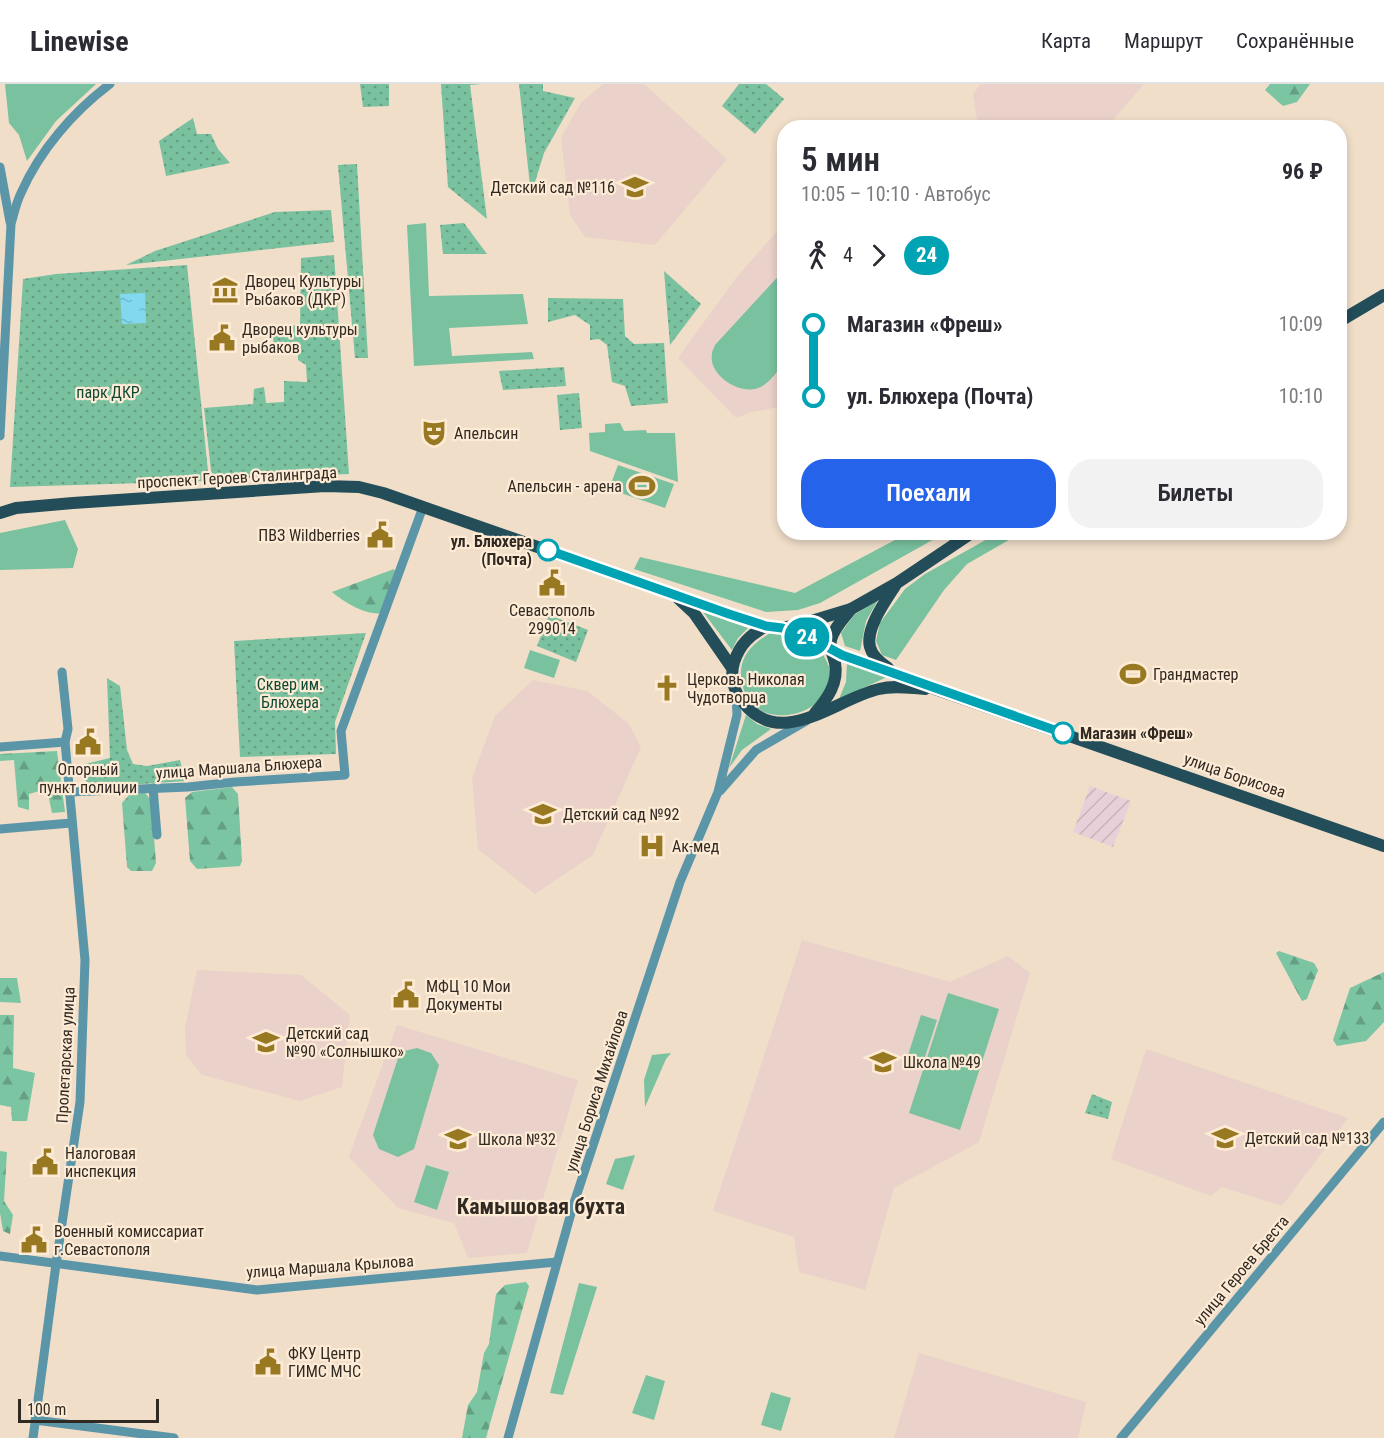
<!DOCTYPE html>
<html lang="ru">
<head>
<meta charset="utf-8">
<style>
  :root { --surface:#fff; --page:#f2f2f3; --text:#2b2b33; --muted:#7c7c81; --line:#e1e1e2; --accent:#2563eb }
  body { margin:0; font-family:"Roboto Condensed",sans-serif; background:var(--page); color:var(--text); height:100vh; display:flex; flex-direction:column; font-size:22px; white-space:nowrap }
  * { box-sizing:border-box; margin:0 }
  p { font-size:20px; color:var(--muted) }
  .icon { flex:none; width:33px; height:33px; fill:none; stroke:currentColor; stroke-width:2; stroke-linecap:round; stroke-linejoin:round }
  .map { position:relative; flex:1; overflow:hidden }
  .details { position:absolute; left:777px; top:36px; width:570px; height:420px; display:flex; flex-direction:column; background:var(--surface); border-radius:24px; box-shadow:0 3px 9px #0003 }
  .details>* { flex:none }
  .badge { padding:0 12px; border-radius:20px; font-size:21px; line-height:39px }
  .scale { position:absolute; left:18px; bottom:15px; width:141px; box-sizing:border-box; padding-left:6px; border:3px solid #312a23; border-top:0; font-size:16px; line-height:21px; white-space:nowrap; color:#312a23; -webkit-text-stroke:4px #feebd6; paint-order:stroke }
  .map>.badge { position:absolute; translate:-50% -50%; box-shadow:0 0 0 3px #fff }
  .legs { display:flex; align-items:center; gap:9px; height:66px; padding:0 24px; font-size:20px }
  .legs p { margin-inline-start:auto }
  .overview { display:flex; align-items:center; justify-content:space-between; height:102px; padding:0 24px }
  h1 { font-size:33px; font-weight:600; line-height:45px }
  .primary-button { display:flex; gap:12px; margin-top:auto; padding:12px 24px }
  .primary-button a { flex:1; height:69px; border-radius:24px; background:var(--accent); color:#fff; font-size:24px; font-weight:600; line-height:69px; text-align:center }
  .primary-button a+a { background:var(--page); color:var(--text) }
  ul { padding:0 24px; list-style:none }
  li { display:flex; align-items:center; gap:21px; height:72px; font-size:22px }
  li i { display:grid; place-items:center; width:9px; height:100%; margin:0 8px; background:currentColor }
  li i::after { content:''; width:15px; height:15px; margin:-8px; border:4px solid; border-radius:50%; background:var(--surface) }
  li p { margin-inline-start:auto }
  li:first-child i { background:linear-gradient(#0000 50%,currentColor 0) }
  li:last-child i { background:linear-gradient(currentColor 50%,#0000 0) }
  header { display:flex; align-items:center; gap:36px; box-sizing:border-box; height:84px; padding:0 30px; background:var(--surface); border-bottom:2px solid var(--line) }
  header strong { font-size:28px }
  nav { display:flex; gap:33px; margin-inline-start:auto; font-size:21px }
  .map>svg:first-child { display:block }
  .industrial { fill:url(#industrial-furrows) }
  .education { fill:#ead1c9 }
  .green { fill:#79c19f }
  .forest { fill:url(#forest-firs) }
  .park { fill:url(#park-dots) }
  .water { fill:url(#water-ripples) }
  .lines { fill:none; stroke-linecap:round; stroke-linejoin:round }
  .minor { stroke:#5b95a8; stroke-width:9 }
  .major { stroke:#234d59; stroke-width:12 }
  .line-1-casing { stroke:#fff; stroke-width:14 }
  .line-1 { stroke:#00a3b4; stroke-width:9 }
  .stop-1-dot { fill:#fff; stroke:#00a3b4; stroke-width:3 }
  .labels { text-anchor:middle; stroke-width:4.5; stroke-linejoin:round; paint-order:stroke }
  .poi-label { font-size:16px; fill:#312a23; stroke:#feebd6; text-anchor:start }
  .park-label { font-size:16px; fill:#0d4932; stroke:#feebd6 }
  .street-label { font-size:16px; fill:#312a23; stroke:#feebd6 }
  .stop-label { font-size:16px; font-weight:bold; fill:#312a23; stroke:#feebd6; text-anchor:end }
  .district-label { font-size:22px; font-weight:bold; fill:#312a23; stroke:#feebd6 }
</style>
</head>
<body>
<header>
<strong>Linewise</strong>
<nav><a>Карта</a><a>Маршрут</a><a>Сохранённые</a></nav>
</header>
<div class="map">
<svg width="1384" height="1354" viewBox="0 0 1384 1354">
  <defs>
    <pattern id="industrial-furrows" width="10" height="10" patternUnits="userSpaceOnUse" patternTransform="scale(1.5)"><rect width="10" height="10" fill="#e9d0d8"/><path d="M-1 1l2-2M0 10L10 0M9 11l2-2" fill="none" stroke="#c8b3b9"/></pattern>
    <pattern id="forest-firs" width="22" height="20" patternUnits="userSpaceOnUse" patternTransform="scale(1.5)"><rect width="22" height="20" fill="#7cc5a3"/><path d="M5 1l3.5 6h-7zM16 11l3.5 6h-7z" fill="#66a084"/></pattern>
    <pattern id="park-dots" width="8" height="8" patternUnits="userSpaceOnUse" patternTransform="scale(1.5)"><rect width="8" height="8" fill="#79c19f"/><path d="M2 2h.1M6 6h.1" fill="none" stroke="#649d81" stroke-width="1.8" stroke-linecap="round"/></pattern>
    <pattern id="water-ripples" width="26" height="14" patternUnits="userSpaceOnUse" patternTransform="scale(1.5)"><rect width="26" height="14" fill="#82d9ef"/><path d="M2 4q2-2 4 0t4 0M15 11q2-2 4 0t4 0" fill="none" stroke="#71bacd"/></pattern>
  </defs>
  <rect width="100%" height="100%" fill="#f0dec9"/>
  <!-- industrial -->
  <path class="industrial" d="M 1090,702 L 1131,717 L 1113,763 L 1073,748 Z"/>
  <!-- education -->
  <g class="education">
    <path d="M 603,0 L 644,0 L 727,75 L 655,161 L 585,153 L 570,131 L 561,53 L 581,19 Z"/>
    <path d="M 981,0 L 1144,0 L 1107,43 L 978,43 L 973,10 Z"/>
    <path d="M 784,139 L 784,322 L 752,328 L 736,334 L 678,274 L 736,194 Z"/>
    <path d="M 533,596 L 587,607 L 628,639 L 641,663 L 593,771 L 535,810 L 478,765 L 472,694 L 495,632 Z"/>
    <path d="M 802,856 L 950,898 L 1008,872 L 1030,889 L 979,1058 L 894,1104 L 865,1206 L 799,1188 L 794,1153 L 713,1127 Z"/>
    <path d="M 197,886 L 301,891 L 350,931 L 342,1003 L 300,1017 L 202,991 L 186,971 L 185,944 Z"/>
    <path d="M 397,941 L 578,996 L 527,1169 L 468,1174 L 454,1139 L 398,1124 L 349,1073 Z"/>
    <path d="M 1146,965 L 1348,1034 L 1282,1122 L 1222,1103 L 1211,1112 L 1111,1075 Z"/>
    <path d="M 919,1269 L 1086,1318 L 1078,1354 L 894,1354 Z"/>
  </g>
  <!-- green -->
  <g class="green">
    <path d="M 5,0 L 96,0 L 56,37 L 27,77 L 19,51 L 9,39 Z"/>
    <path d="M 426,139 L 429,212 L 523,210 L 528,240 L 449,244 L 452,272 L 532,268 L 534,275 L 414,282 L 407,141 Z"/>
    <path d="M 784,186 L 784,278 C 777,288 769,300 758,304 C 740,311 708,291 712,270 C 712,267 714,264 715,261 Z"/>
    <path d="M 620,339 L 624,347 L 646,346 L 647,349 L 675,349 L 678,398 L 590,367 L 589,349 L 605,348 L 605,340 Z"/>
    <path d="M 618,381 L 674,400 L 665,424 L 609,405 Z"/>
    <path d="M 65,436 L 78,465 L 73,484 L 0,486 L 0,449 Z"/>
    <path d="M 910,448 L 945,449 L 820,519 L 798,526 L 766,528 L 634,485 L 640,473 L 795,509 Z"/>
    <path d="M 998,449 L 1021,449 L 967,480 L 944,506 L 896,576 L 882,571 L 876,557 L 880,539 L 905,505 L 925,490 Z"/>
    <path d="M 878,516 L 866,537 L 860,567 L 845,562 L 841,549 L 854,531 Z"/>
    <path d="M 703,528 L 748,544 L 738,554 L 732,566 Z"/>
    <path d="M 774,547 C 787,552 805,556 817,564 C 821,566 825,574 827,578 C 851,628 746,661 741,592 C 740,569 756,557 774,547 Z"/>
    <path d="M 530,566 L 560,576 L 554,594 L 524,584 Z"/>
    <path d="M 847,579 L 887,593 L 839,615 L 846,598 Z"/>
    <path d="M 746,631 L 757,640 L 771,645 L 742,666 L 729,684 Z"/>
    <path d="M 948,909 L 999,925 L 960,1046 L 909,1029 Z"/>
    <path d="M 921,931 L 937,936 L 924,976 L 908,971 Z"/>
    <path d="M 417,964 L 431,969 L 439,981 L 414,1065 L 398,1073 L 379,1065 L 373,1051 L 400,968 Z"/>
    <path d="M 671,969 L 666,975 L 645,1023 L 644,996 L 652,971 Z"/>
    <path d="M 635,1071 L 623,1106 L 606,1100 L 615,1075 Z"/>
    <path d="M 426,1081 L 449,1088 L 437,1126 L 414,1118 Z"/>
    <path d="M 579,1199 L 597,1203 L 563,1311 L 550,1309 Z"/>
    <path d="M 646,1291 L 665,1297 L 654,1336 L 632,1329 Z"/>
    <path d="M 771,1308 L 791,1314 L 781,1347 L 761,1341 Z"/>
  </g>
  <!-- forest -->
  <g class="forest">
    <path d="M 1270,0 L 1310,0 L 1297,18 L 1283,22 L 1265,6 Z"/>
    <path d="M 394,485 L 395,487 L 382,529 C 366,532 344,518 332,508 Z"/>
    <path d="M 57,667 L 65,728 L 52,729 L 47,705 L 29,710 L 29,726 L 18,723 L 14,676 L 0,677 L 0,670 Z"/>
    <path d="M 232,703 L 238,710 L 242,777 L 240,782 L 197,785 L 190,777 L 185,714 L 192,708 Z"/>
    <path d="M 145,709 L 151,716 L 156,779 L 152,787 L 131,787 L 127,783 L 122,719 L 130,710 Z"/>
    <path d="M 1279,867 L 1314,879 L 1318,886 L 1307,915 L 1302,917 L 1276,869 Z"/>
    <path d="M 1384,888 L 1384,938 L 1366,957 L 1337,962 L 1333,956 L 1350,904 Z"/>
    <path d="M 0,894 L 17,894 L 21,919 L 0,918 Z"/>
    <path d="M 0,931 L 14,931 L 13,984 L 35,989 L 27,1037 L 12,1037 L 11,1023 L 0,1021 Z"/>
    <path d="M 0,1067 L 7,1068 L 4,1117 L 13,1131 L 10,1150 L 3,1147 L 0,1129 Z"/>
    <path d="M 526,1198 L 529,1202 L 486,1354 L 462,1354 L 468,1321 L 477,1308 L 484,1269 L 489,1260 L 496,1210 L 505,1201 Z"/>
  </g>
  <!-- park -->
  <g class="park">
    <path d="M 360,0 L 389,0 L 389,22 L 363,23 Z"/>
    <path d="M 441,0 L 482,0 L 470,1 L 487,135 L 448,103 Z"/>
    <path d="M 519,0 L 543,0 L 543,7 L 575,14 L 544,69 L 531,111 Z"/>
    <path d="M 739,0 L 766,0 L 784,15 L 755,50 L 722,22 Z"/>
    <path d="M 193,34 L 197,50 L 211,50 L 218,65 L 230,79 L 166,92 L 159,57 Z"/>
    <path d="M 357,80 L 368,274 L 355,274 L 338,81 Z"/>
    <path d="M 331,126 L 334,158 L 126,181 L 155,167 L 275,128 Z"/>
    <path d="M 464,139 L 487,170 L 443,170 L 440,141 Z"/>
    <path d="M 334,171 L 349,390 L 212,395 L 204,324 L 253,320 L 254,305 L 264,303 L 266,319 L 284,318 L 284,297 L 307,298 L 306,281 L 298,276 L 298,268 L 275,267 L 271,243 L 300,241 L 301,174 Z"/>
    <path d="M 187,181 L 209,397 L 10,403 L 23,195 L 56,190 Z"/>
    <path d="M 664,187 L 701,220 L 670,261 Z"/>
    <path d="M 548,214 L 623,215 L 625,252 L 634,260 L 664,259 L 668,319 L 631,322 L 625,302 L 612,298 L 607,261 L 599,255 L 590,256 L 590,241 L 575,231 L 548,238 Z"/>
    <path d="M 564,283 L 566,302 L 503,306 L 499,287 Z"/>
    <path d="M 579,309 L 582,344 L 560,346 L 557,311 Z"/>
    <path d="M 549,531 L 588,546 L 576,578 L 537,562 Z"/>
    <path d="M 366,549 L 335,638 L 336,670 L 240,673 L 234,557 Z"/>
    <path d="M 107,594 L 120,602 L 127,666 L 133,680 L 147,682 L 180,676 L 185,697 L 86,704 L 85,680 L 110,674 Z"/>
    <path d="M 1092,1010 L 1112,1018 L 1108,1035 L 1085,1029 Z"/>
  </g>
  <!-- water -->
  <path class="water" d="M 145,209 L 146,239 L 122,240 L 120,210 Z"/>
  <g class="lines">
    <!-- minor -->
    <g class="minor">
      <path d="M 0,83 L 10,138"/>
      <path d="M 0,352 L 11,140 C 14,130 16,119 21,109 C 40,66 73,28 110,0"/>
      <path d="M 0,663 L 65,658"/>
      <path d="M 153,704 L 157,751"/>
      <path d="M 720,707 L 756,666 L 806,637"/>
      <path d="M 69,708 L 188,703 L 235,698 L 345,691 L 341,647 L 423,423"/>
      <path d="M 0,745 L 71,739"/>
      <path d="M 0,1172 L 257,1206 L 557,1178"/>
      <path d="M 35,1336 L 174,1354"/>
      <path d="M 33,1354 L 56,1180 L 80,1018 L 85,876 L 65,658 L 68,645 L 62,588"/>
      <path d="M 508,1354 L 573,1122 L 680,798 L 718,708 L 737,631 L 736,611"/>
      <path d="M 1121,1354 L 1384,1038"/>
    </g>
    <!-- major -->
    <g class="major">
      <path d="M 1340,237 L 1384,211"/>
      <path d="M 0,429 L 16,424 L 73,419 L 325,402 L 359,403 L 383,409 L 729,530 L 766,542 L 782,544 L 808,538 L 851,525 L 897,499 L 973,448"/>
      <path d="M 679,515 L 694,529 L 732,584"/>
      <path d="M 766,542 C 750,551 740,560 734,578 C 730,592 733,606 742,617 C 780,668 835,615 879,605 C 894,601 909,604 925,605"/>
      <path d="M 783,544 L 820,559 L 842,571 L 938,606 L 1384,762"/>
      <path d="M 888,584 C 881,579 872,572 870,563 C 865,545 886,516 895,502"/>
      <path d="M 815,629 C 827,615 839,599 835,579 C 833,570 829,565 831,556 C 833,545 844,534 851,525"/>
    </g>
  </g>
  <g class="lines">
    <!-- line-1 casing -->
    <g class="line-1-casing">
      <path id="line-1" d="M 548,466 L 729,530 L 766,542 L 782,544 L 820,559 L 842,571 L 1063,649"/>
    </g>
    <!-- line-1 -->
    <use href="#line-1" class="line-1"/>
  </g>
  <!-- icons -->
  <defs>
    <g id="school-bare" transform="scale(2.07)"><path d="M0-5L7-2L0 1L-7-2ZM-4 1L0 2.5L4 1V4Q0 6-4 4Z" fill="#987922" stroke="#feebd6" stroke-width="2.5" paint-order="stroke"/></g>
    <g id="museum-bare" transform="scale(2.07)"><path d="M0-6L6-3V-2H-6V-3ZM-5-1h2V3h-2ZM-1-1h2V3h-2ZM3-1h2V3H3ZM-6 4H6V6H-6Z" fill="#987922" stroke="#feebd6" stroke-width="2.5" paint-order="stroke"/></g>
    <g id="civic-bare" transform="scale(2.07)"><path d="M-.6-6.5H3V-4.5H.6V-3L4-1V1h2V6H-6V1h2V-1L-.6-3ZM-1.2 2.5V6h2.4V2.5Z" fill="#987922" stroke="#feebd6" stroke-width="2.5" paint-order="stroke"/></g>
    <g id="theatre-bare" transform="scale(2.07)"><path d="M-5-5.5Q0-4 5-5.5V0Q5 5 0 6Q-5 5-5 0ZM-3.3-2.5H-1v1.5H-3.3ZM1-2.5H3.3v1.5H1ZM-2.8 1Q0 5.5 2.8 1Z" fill="#987922" stroke="#feebd6" stroke-width="2.5" paint-order="stroke"/></g>
    <g id="stadium-bare" transform="scale(2.07)"><path d="M0-5a6.5 5 0 1 0 0 10a6.5 5 0 1 0 0-10ZM-3.5-1.8h7v3.6h-7Z" fill="#987922" stroke="#feebd6" stroke-width="2.5" paint-order="stroke"/></g>
    <g id="church-bare" transform="scale(2.07)"><path d="M-1.2-6h2.4v3.5h3.3v2.4h-3.3V6h-2.4V-.1h-3.3v-2.4h3.3Z" fill="#987922" stroke="#feebd6" stroke-width="2.5" paint-order="stroke"/></g>
    <g id="hospital-bare" transform="scale(2.07)"><path d="M-5-5h3v3.5h4V-5h3V5h-3V1.5h-4V5h-3Z" fill="#987922" stroke="#feebd6" stroke-width="2.5" paint-order="stroke"/></g>
  </defs>
  <g fill-rule="evenodd">
    <use href="#school-bare" x="635" y="103"/>
    <use href="#museum-bare" x="225" y="206"/>
    <use href="#civic-bare" x="222" y="254"/>
    <use href="#theatre-bare" x="434" y="349"/>
    <use href="#stadium-bare" x="642" y="402"/>
    <use href="#civic-bare" x="380" y="451"/>
    <use href="#civic-bare" x="552" y="499"/>
    <use href="#stadium-bare" x="1133" y="590"/>
    <use href="#church-bare" x="667" y="604"/>
    <use href="#civic-bare" x="88" y="658"/>
    <use href="#school-bare" x="543" y="730"/>
    <use href="#hospital-bare" x="652" y="762"/>
    <use href="#civic-bare" x="406" y="911"/>
    <use href="#school-bare" x="266" y="958"/>
    <use href="#school-bare" x="883" y="978"/>
    <use href="#school-bare" x="1225" y="1054"/>
    <use href="#school-bare" x="458" y="1055"/>
    <use href="#civic-bare" x="45" y="1078"/>
    <use href="#civic-bare" x="34" y="1156"/>
    <use href="#civic-bare" x="268" y="1278"/>
  </g>
  <!-- markers -->
  <g class="stop-1-dot">
    <circle cx="548" cy="466" r="10"/>
    <circle cx="1063" cy="649" r="10"/>
  </g>
  <g class="labels">
    <!-- poi labels -->
    <g class="poi-label">
      <text x="615" y="109" text-anchor="end">Детский сад №116</text>
      <text x="245" y="203">Дворец Культуры<tspan x="245" dy="18">Рыбаков (ДКР)</tspan></text>
      <text x="242" y="251">Дворец культуры<tspan x="242" dy="18">рыбаков</tspan></text>
      <text x="454" y="355">Апельсин</text>
      <text x="622" y="408" text-anchor="end">Апельсин - арена</text>
      <text x="360" y="457" text-anchor="end">ПВЗ Wildberries</text>
      <text x="552" y="532" text-anchor="middle">Севастополь<tspan x="552" dy="18">299014</tspan></text>
      <text x="1153" y="596">Грандмастер</text>
      <text x="687" y="601">Церковь Николая<tspan x="687" dy="18">Чудотворца</tspan></text>
      <text x="88" y="691" text-anchor="middle">Опорный<tspan x="88" dy="18">пункт полиции</tspan></text>
      <text x="563" y="736">Детский сад №92</text>
      <text x="672" y="768">Ак-мед</text>
      <text x="426" y="908">МФЦ 10 Мои<tspan x="426" dy="18">Документы</tspan></text>
      <text x="286" y="955">Детский сад<tspan x="286" dy="18">№90 «Солнышко»</tspan></text>
      <text x="903" y="984">Школа №49</text>
      <text x="1245" y="1060">Детский сад №133</text>
      <text x="478" y="1061">Школа №32</text>
      <text x="65" y="1075">Налоговая<tspan x="65" dy="18">инспекция</tspan></text>
      <text x="54" y="1153">Военный комиссариат<tspan x="54" dy="18">г.Севастополя</tspan></text>
      <text x="288" y="1275">ФКУ Центр<tspan x="288" dy="18">ГИМС МЧС</tspan></text>
    </g>
    <!-- park labels -->
    <g class="park-label">
      <text x="108" y="314">парк ДКР</text>
      <text x="290" y="606">Сквер им.<tspan x="290" dy="18">Блюхера</tspan></text>
    </g>
    <!-- street labels -->
    <g class="street-label">
      <text transform="translate(237 393) rotate(-3)" y="6">проспект Героев Сталинграда</text>
      <text transform="translate(239 683) rotate(-4)" y="6">улица Маршала Блюхера</text>
      <text transform="translate(1235 691) rotate(19)" y="6">улица Борисова</text>
      <text transform="translate(65 971) rotate(-87)" y="6">Пролетарская улица</text>
      <text transform="translate(596 1007) rotate(-72)" y="6">улица Бориса Михайлова</text>
      <text transform="translate(330 1182) rotate(-4)" y="6">улица Маршала Крылова</text>
      <text transform="translate(1241 1186) rotate(-50)" y="6">улица Героев Бреста</text>
    </g>
    <!-- stop labels -->
    <g class="stop-label">
      <text x="532" y="463">ул. Блюхера<tspan x="532" dy="18">(Почта)</tspan></text>
      <text x="1080" y="655" text-anchor="start">Магазин «Фреш»</text>
    </g>
    <!-- district labels -->
    <g class="district-label">
      <text x="541" y="1130">Камышовая бухта</text>
    </g>
  </g>
</svg>
<div class="scale">100 m</div>
<b class="badge" style="left:807px;top:553px;background:#00a3b4;color:#fff">24</b>
<section class="details">
<div class="overview"><div><h1>5 мин</h1><p>10:05 – 10:10 · Автобус</p></div><b>96 ₽</b></div>
<div class="legs"><svg class="icon" aria-label="walk" viewBox="0 0 24 24"><circle cx="13" cy="4" r="2"/><path d="M13 8l-2 6 4 7M11 14l-3 7M7 12l3-4h3l4 4"/></svg>4<svg class="icon" aria-label="forward" viewBox="0 0 24 24"><path d="M9 5l7 7-7 7"/></svg><b class="badge" style="background:#00a3b4;color:#fff">24</b></div>
<ul>
<li><i style="color:#00a3b4"></i><b>Магазин «Фреш»</b><p>10:09</p></li>
<li><i style="color:#00a3b4"></i><b>ул. Блюхера (Почта)</b><p>10:10</p></li>
</ul>
<div class="primary-button"><a>Поехали</a><a>Билеты</a></div>
</section>
</div>
</body>
</html>
